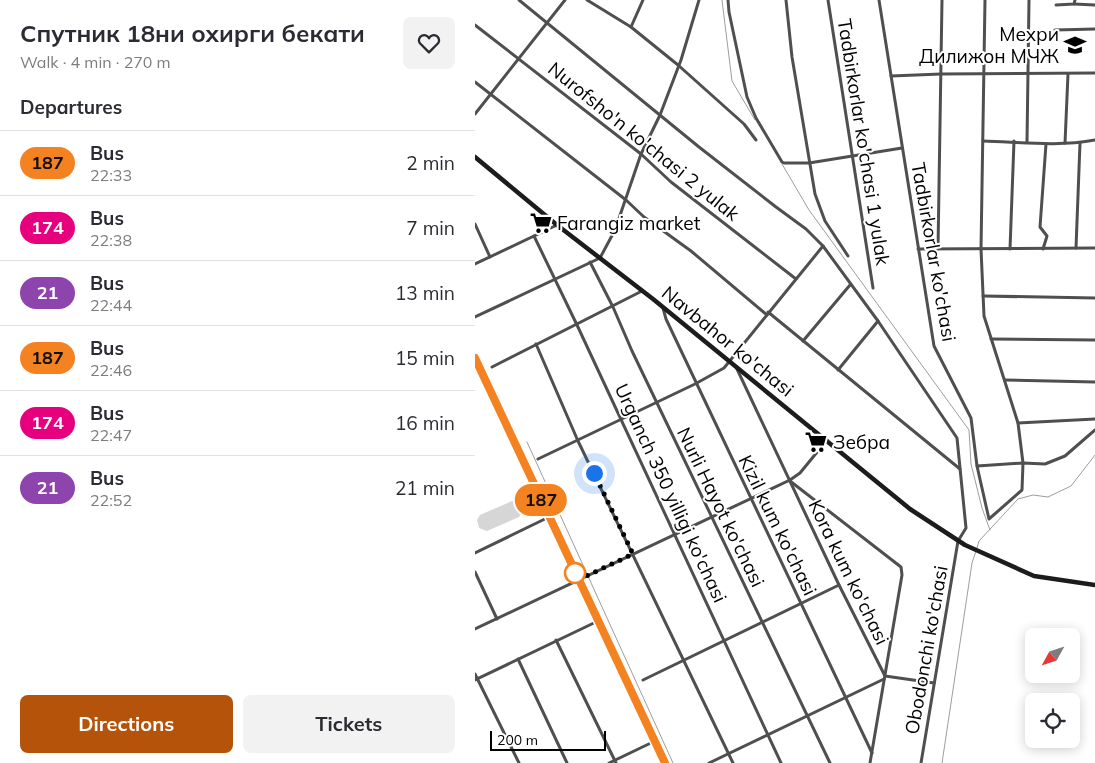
<!DOCTYPE html>
<html lang="en">
<head>
<meta charset="utf-8">
<style>
  :root { --surface:#fff; --page:#f2f2f3; --text:#2b2b33; --muted:#7c7c81; --line:#e1e1e2; --accent:#b45309 }
  body { margin:0; font-family:Mulish,sans-serif; background:var(--page); color:var(--text); height:100vh; display:flex; flex-direction:column; font-size:19px; white-space:nowrap }
  * { box-sizing:border-box; margin:0 }
  p { font-size:16px; color:var(--muted) }
  .icon { flex:none; width:28px; height:28px; fill:none; stroke:currentColor; stroke-width:2; stroke-linecap:round; stroke-linejoin:round }
  .map { position:relative; flex:1; overflow:hidden }
  .details { display:flex; flex-direction:column; background:var(--surface); width:475px }
  .details>* { flex:none }
  .badge { padding:0 10px; border-radius:16px; font-size:18px; line-height:32px }
  .needle { width:32px; rotate:230deg }
  .tools { position:absolute; left:550px; top:628px; display:grid; gap:10px }
  .tools a { display:grid; place-items:center; width:55px; height:55px; border-radius:8px; background:var(--surface); box-shadow:0 2px 12px #0003; font-size:25px }
  .scale { position:absolute; left:15px; bottom:12px; width:116px; box-sizing:border-box; padding-left:5px; border:2px solid #000; border-top:0; font-size:14px; line-height:18px; white-space:nowrap; color:#000; -webkit-text-stroke:4px #fff; paint-order:stroke }
  .you { position:absolute; width:25px; height:25px; margin:-12px; border:4px solid #fff; border-radius:50%; background:#1a73e8; box-shadow:0 0 0 8px #1a73e833 }
  .map>.badge { position:absolute; translate:-50% -50%; box-shadow:0 0 0 2px #fff }
  h2 { padding:0 20px; font-size:19px; line-height:45px }
  .round { display:grid; place-items:center; flex:none; width:52px; height:52px; border-radius:8px; background:var(--page) }
  .summary { display:flex; align-items:center; justify-content:space-between; height:85px; padding:0 20px }
  h1 { font-size:24px; font-weight:700; line-height:38px }
  .primary-button { display:flex; gap:10px; margin-top:auto; padding:10px 20px }
  .primary-button a { flex:1; height:58px; border-radius:8px; background:var(--accent); color:#fff; font-size:20px; font-weight:700; line-height:58px; text-align:center }
  .primary-button a+a { background:var(--page); color:var(--text) }
  ul { padding:0; list-style:none }
  li { display:flex; align-items:center; gap:15px; height:65px; padding:0 20px; border-top:1px solid var(--line) }
  li div { flex:1 }
  li b { display:block; font-size:19px }
  li em { font-style:normal }
  li .badge { min-width:55px; font-weight:700; text-align:center }
  main { display:flex; flex:1; min-height:0 }
  .map>svg:first-child { display:block }
  .green { fill:#d6d6d6 }
  .lines { fill:none; stroke-linecap:round; stroke-linejoin:round }
  .stream { stroke:#9d9d9d; stroke-width:1 }
  .minor { stroke:#4f4f4f; stroke-width:3 }
  .tertiary { stroke:#4f4f4f; stroke-width:4.5 }
  .secondary { stroke:#1c1c1c; stroke-width:4.5 }
  .line-casing { stroke:#fff; stroke-width:11 }
  .line { stroke:#f58220; stroke-width:8 }
  .walk { stroke:#000; stroke-width:5; stroke-dasharray:0 9 }
  .stop-dot { fill:#fff; stroke:#f58220; stroke-width:2.5 }
  .labels { text-anchor:middle; stroke-width:4; stroke-linejoin:round; paint-order:stroke }
  .poi-label { font-size:19px; fill:#000; stroke:#fff; text-anchor:start }
  .street-label { font-size:19px; fill:#000; stroke:#fff }
</style>
</head>
<body>
<main>
<section class="details">
<div class="summary"><div><h1>Спутник 18ни охирги бекати</h1><p>Walk · 4 min · 270 m</p></div><a class="round"><svg class="icon" aria-label="heart" viewBox="0 0 24 24"><path d="M12 20l-8-8c-3-5 5-10 8-4 3-6 11-1 8 4z"/></svg></a></div>
<h2>Departures</h2>
<ul>
<li><span class="badge" style="background:#f58220;color:#111">187</span><div><b>Bus</b><p>22:33</p></div><em>2 min</em></li>
<li><span class="badge" style="background:#e6007e;color:#fff">174</span><div><b>Bus</b><p>22:38</p></div><em>7 min</em></li>
<li><span class="badge" style="background:#8e44ad;color:#fff">21</span><div><b>Bus</b><p>22:44</p></div><em>13 min</em></li>
<li><span class="badge" style="background:#f58220;color:#111">187</span><div><b>Bus</b><p>22:46</p></div><em>15 min</em></li>
<li><span class="badge" style="background:#e6007e;color:#fff">174</span><div><b>Bus</b><p>22:47</p></div><em>16 min</em></li>
<li><span class="badge" style="background:#8e44ad;color:#fff">21</span><div><b>Bus</b><p>22:52</p></div><em>21 min</em></li>
</ul>
<div class="primary-button"><a>Directions</a><a>Tickets</a></div>
</section>
<div class="map">
<svg width="620" height="763" viewBox="0 0 620 763">
  <rect width="100%" height="100%" fill="#fff"/>
  <!-- green -->
  <path class="green" d="M 37,501 C 46,502 50,510 44,517 L 12,531 L 4,528 L 2,520 L 5,515 Z"/>
  <g class="lines">
    <!-- stream -->
    <g class="stream">
      <path d="M 247,0 L 257,81 L 280,120"/>
      <path d="M 307,164 L 334,210 L 494,430 L 496,464 L 507,508 L 515,530"/>
      <path d="M 52,442 L 198,763"/>
      <path d="M 502,548 L 504,541 L 543,499 L 558,495 L 573,497 L 596,486 L 620,455"/>
      <path d="M 467,763 L 497,563 L 501,551"/>
    </g>
    <!-- minor -->
    <g class="minor">
      <path d="M 44,0 L 224,147 L 301,207 L 331,229 L 348,246 L 403,321 L 482,438 L 491,528 L 483,541 L 446,763"/>
      <path d="M 112,0 L 156,27 L 203,65 L 269,124 L 281,140"/>
      <path d="M 253,0 L 254,12 L 272,97 L 281,118 L 307,162 L 309,163 L 334,163 L 427,148"/>
      <path d="M 311,0 L 317,57 L 340,194 L 350,221 L 373,256"/>
      <path d="M 353,0 L 398,288"/>
      <path d="M 404,0 L 459,346 L 496,418 L 502,466 L 514,519 L 547,490 L 548,463 L 543,423 L 509,316 L 506,249 L 510,0"/>
      <path d="M 599,4 L 620,5"/>
      <path d="M 581,5 L 599,4 L 600,0"/>
      <path d="M 0,25 L 166,154 L 196,182 L 321,279"/>
      <path d="M 156,27 L 168,0"/>
      <path d="M 580,30 L 620,29"/>
      <path d="M 416,76 L 466,74 L 620,73"/>
      <path d="M 0,82 L 151,200 L 169,217 L 216,251 L 292,315"/>
      <path d="M 0,114 L 90,0"/>
      <path d="M 508,141 C 545,142 583,147 620,140"/>
      <path d="M 552,142 L 554,0"/>
      <path d="M 590,143 L 593,74"/>
      <path d="M 0,224 L 15,257"/>
      <path d="M 59,236 L 102,325 L 306,763"/>
      <path d="M 601,248 L 605,143"/>
      <path d="M 443,249 L 620,248"/>
      <path d="M 463,249 L 467,0"/>
      <path d="M 535,249 L 539,141"/>
      <path d="M 568,249 L 572,236 L 565,227 L 571,144"/>
      <path d="M 115,262 L 138,307 L 157,351 L 355,763"/>
      <path d="M 0,264 L 82,225"/>
      <path d="M 508,296 L 620,298"/>
      <path d="M 188,308 L 191,319 L 397,753"/>
      <path d="M 293,312 L 485,469"/>
      <path d="M 0,317 L 125,258 L 140,230 L 166,154 L 185,115 L 206,60 L 224,0"/>
      <path d="M 516,339 L 620,340"/>
      <path d="M 328,341 L 375,285"/>
      <path d="M 61,344 L 103,441 L 258,763"/>
      <path d="M 17,367 L 167,291"/>
      <path d="M 262,369 L 364,585 L 410,676 L 459,683"/>
      <path d="M 363,370 L 403,321"/>
      <path d="M 530,380 L 620,382"/>
      <path d="M 543,423 L 620,419"/>
      <path d="M 63,459 L 220,384 L 249,368 L 348,246"/>
      <path d="M 502,466 L 548,463 L 570,464 L 590,456 L 620,430"/>
      <path d="M 315,481 L 426,567 L 427,575 L 395,763"/>
      <path d="M 0,553 L 74,517"/>
      <path d="M 0,572 L 22,619"/>
      <path d="M 0,629 L 315,480 L 325,473 L 352,440"/>
      <path d="M 81,640 L 141,763"/>
      <path d="M 43,659 L 92,763"/>
      <path d="M 0,674 L 44,763"/>
      <path d="M 0,680 L 123,621"/>
      <path d="M 168,680 L 364,585"/>
      <path d="M 134,763 L 180,741"/>
      <path d="M 234,763 L 409,679"/>
    </g>
    <!-- tertiary -->
    <path class="tertiary" d="M 0,358 L 190,763"/>
    <!-- secondary -->
    <path class="secondary" d="M 0,157 L 82,225 L 178,299 L 435,509 L 490,545 L 559,576 L 620,585"/>
  </g>
  <g class="lines">
    <!-- line casing -->
    <g class="line-casing">
      <path id="line" d="M 0,358 L 190,763"/>
    </g>
    <!-- line -->
    <use href="#line" class="line"/>
    <!-- walk -->
    <path class="walk" d="M 100,573 L 103,580 L 158,554 L 119,473"/>
  </g>
  <!-- icons -->
  <defs>
    <g id="school-bare" transform="scale(1.725)"><path d="M0-5L7-2L0 1L-7-2ZM-4 1L0 2.5L4 1V4Q0 6-4 4Z" fill="#000" stroke="#fff" stroke-width="2.5" paint-order="stroke"/></g>
    <g id="supermarket-bare" transform="scale(1.725)"><path d="M-6-5.5h2.5l.6 2H6L4.5 2H-2.5L-4.4-4H-6ZM-1.5 3.2a1.3 1.3 0 1 0 .1 0ZM3 3.2a1.3 1.3 0 1 0 .1 0Z" fill="#000" stroke="#fff" stroke-width="2.5" paint-order="stroke"/></g>
  </defs>
  <g fill-rule="evenodd">
    <use href="#school-bare" x="600" y="45"/>
    <use href="#supermarket-bare" x="66" y="223"/>
    <use href="#supermarket-bare" x="341" y="442"/>
  </g>
  <!-- markers -->
  <circle class="stop-dot" cx="100" cy="573" r="10"/>
  <g class="labels">
    <!-- poi labels -->
    <g class="poi-label">
      <text x="584" y="41" text-anchor="end">Мехри<tspan x="584" dy="22">Дилижон МЧЖ</tspan></text>
      <text x="82" y="230">Farangiz market</text>
      <text x="358" y="449">Зебра</text>
    </g>
    <!-- street labels -->
    <g class="street-label">
      <text transform="translate(169 141) rotate(39)" y="7">Nurofsho'n ko'chasi 2 yulak</text>
      <text transform="translate(389 142) rotate(81)" y="7">Tadbirkorlar ko'chasi 1 yulak</text>
      <text transform="translate(459 252) rotate(80)" y="7">Tadbirkorlar ko'chasi</text>
      <text transform="translate(253 341) rotate(39)" y="7">Navbahor ko'chasi</text>
      <text transform="translate(196 493) rotate(65)" y="7">Urganch 350 yilligi ko'chasi</text>
      <text transform="translate(246 507) rotate(64)" y="7">Nurli Hayot ko'chasi</text>
      <text transform="translate(303 525) rotate(64)" y="7">Kizil kum ko'chasi</text>
      <text transform="translate(374 572) rotate(64)" y="7">Kora kum ko'chasi</text>
      <text transform="translate(451 650) rotate(-80)" y="7">Obodonchi ko'chasi</text>
    </g>
  </g>
</svg>
<div class="tools">
<a><svg class="needle" viewBox="-14 -14 28 28"><path d="M0-13l5 13h-10z" fill="#e53935"/><path d="M0 13l5-13h-10z" fill="#7c7c81"/></svg></a>
<a><svg class="icon" aria-label="locate" viewBox="0 0 24 24"><circle cx="12" cy="12" r="6"/><path d="M12 2v4M12 18v4M2 12h4M18 12h4"/></svg></a>
</div>
<div class="scale">200 m</div>
<div class="you" style="left:119px;top:473px"></div>
<b class="badge" style="left:66px;top:500px;background:#f58220;color:#111">187</b>
</div>
</main>
</body>
</html>
